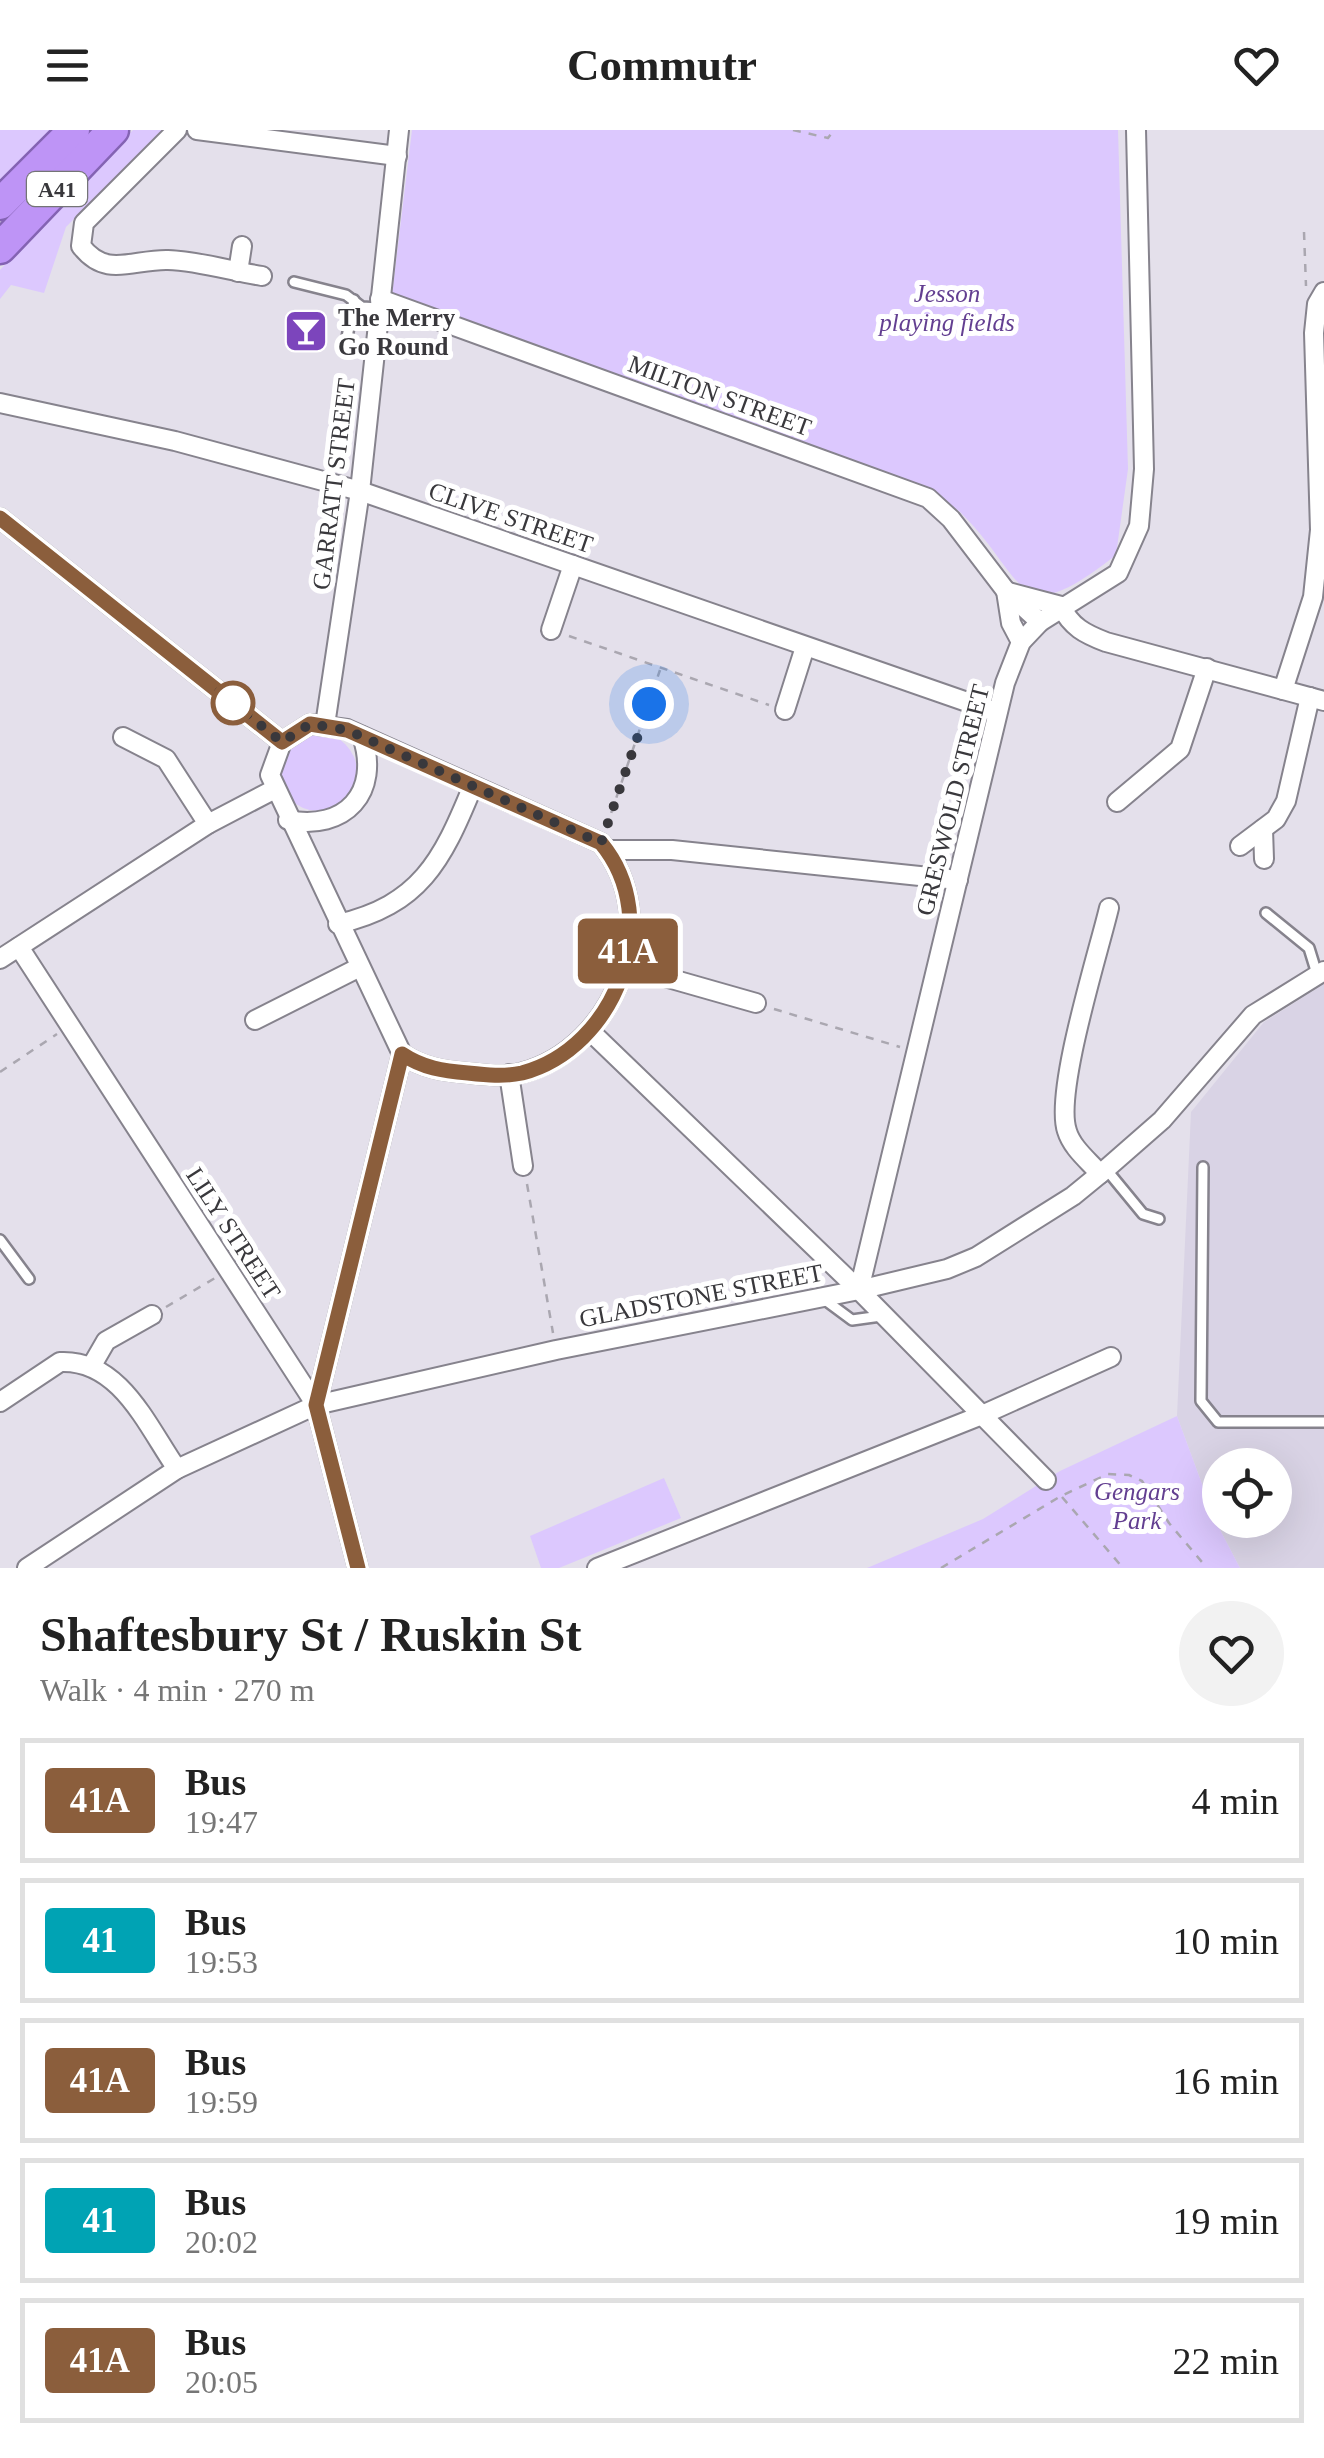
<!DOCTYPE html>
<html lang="en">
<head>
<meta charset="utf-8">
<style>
  :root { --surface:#fff; --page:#f2f2f2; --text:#222; --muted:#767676; --line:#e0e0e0 }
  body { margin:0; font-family:"Times New Roman",serif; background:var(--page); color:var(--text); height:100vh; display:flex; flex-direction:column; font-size:38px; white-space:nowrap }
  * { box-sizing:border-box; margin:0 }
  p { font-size:32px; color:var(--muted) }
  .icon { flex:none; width:55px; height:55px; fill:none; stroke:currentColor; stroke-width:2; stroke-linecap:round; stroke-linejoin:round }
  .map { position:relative; height:1438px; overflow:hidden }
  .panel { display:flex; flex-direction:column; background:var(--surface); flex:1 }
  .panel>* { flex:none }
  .badge { padding:0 20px; border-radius:8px; font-size:35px; line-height:65px }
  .buttons { position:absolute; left:1202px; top:1318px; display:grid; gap:20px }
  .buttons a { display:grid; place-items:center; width:90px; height:90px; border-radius:50%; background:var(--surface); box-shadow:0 10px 40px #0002; font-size:50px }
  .you { position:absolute; width:50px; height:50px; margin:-25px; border:8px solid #fff; border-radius:50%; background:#1a73e8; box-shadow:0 0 0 15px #1a73e833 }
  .map>.badge { position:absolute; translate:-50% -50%; box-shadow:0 0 0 5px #fff }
  .round { display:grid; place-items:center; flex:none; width:105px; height:105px; border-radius:52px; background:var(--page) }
  .headline { display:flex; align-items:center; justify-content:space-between; height:170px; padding:0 40px }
  h1 { font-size:48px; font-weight:700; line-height:75px }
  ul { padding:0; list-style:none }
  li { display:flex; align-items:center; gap:30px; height:125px; margin:0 20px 15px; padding:0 20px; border:5px solid var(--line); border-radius:0px }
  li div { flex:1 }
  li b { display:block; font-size:38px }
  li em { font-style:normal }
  li .badge { min-width:110px; font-weight:700; text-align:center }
  header { display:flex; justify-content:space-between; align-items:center; height:130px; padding:0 40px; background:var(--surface); font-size:45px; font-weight:700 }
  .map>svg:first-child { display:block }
  .built { fill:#d9d3e5; fill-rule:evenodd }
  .green { fill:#dcc8fe }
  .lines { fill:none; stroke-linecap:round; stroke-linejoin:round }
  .service-casing { stroke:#86838d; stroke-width:14 }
  .minor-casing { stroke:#86838d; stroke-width:22 }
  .trunk-casing { stroke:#8463b3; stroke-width:35 }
  .path { stroke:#aaa7b0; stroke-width:2.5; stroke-dasharray:8 8; stroke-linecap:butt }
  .service { stroke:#fff; stroke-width:9 }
  .minor { stroke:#fff; stroke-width:18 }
  .trunk { stroke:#be94f6; stroke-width:30 }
  .line-casing { stroke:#fff; stroke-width:22 }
  .line { stroke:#8b5e3c; stroke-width:15 }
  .walk { stroke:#39383c; stroke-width:10; stroke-dasharray:0 18 }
  .stop-dot { fill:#fff; stroke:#8b5e3c; stroke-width:5 }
  .labels { text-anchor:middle; stroke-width:10; stroke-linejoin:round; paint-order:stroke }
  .shield { fill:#fff; stroke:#747476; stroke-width:2.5 }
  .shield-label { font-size:22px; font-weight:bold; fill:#39383c }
  .park-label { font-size:25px; font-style:italic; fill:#633f91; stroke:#fff }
  .poi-label { font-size:25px; font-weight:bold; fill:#39383c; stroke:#fff; text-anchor:start }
  .street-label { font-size:25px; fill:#39383c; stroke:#fff }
</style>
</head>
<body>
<header><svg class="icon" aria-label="menu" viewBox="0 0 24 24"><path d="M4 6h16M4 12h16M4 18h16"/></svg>Commutr<svg class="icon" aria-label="heart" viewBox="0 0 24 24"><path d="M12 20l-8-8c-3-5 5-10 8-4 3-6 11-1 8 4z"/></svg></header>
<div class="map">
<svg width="1324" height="1438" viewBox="0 0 1324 1438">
  <rect width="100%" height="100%" fill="#e4e0eb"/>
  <!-- built -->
  <path class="built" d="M 1324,854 L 1324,1438 L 1240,1438 L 1216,1392 L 1177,1286 L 1191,982 L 1264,892 ZM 1220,1335 L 1275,1335 L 1275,1390 L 1220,1390 Z"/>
  <!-- green -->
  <g class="green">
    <path d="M 0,0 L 60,0 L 0,56 Z"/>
    <path d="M 133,0 L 162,0 L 66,97 L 44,163 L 11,155 L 0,169 L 0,140 Z"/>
    <path d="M 412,0 L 1118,0 L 1128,339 L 1116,425 C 1016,504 1027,450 964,386 C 952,373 933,364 919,354 L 392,165 Z"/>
    <circle cx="318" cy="642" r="39"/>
    <path d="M 1177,1286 L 1216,1392 L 1240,1438 L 867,1438 L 983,1389 L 1060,1341 Z"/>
    <path d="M 664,1348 L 681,1388 L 559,1438 L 541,1438 L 530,1406 Z"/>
  </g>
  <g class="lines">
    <!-- service casing -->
    <g class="service-casing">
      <g id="service">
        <path d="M 294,152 L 346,165 L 362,177 L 379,178"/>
        <path d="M 345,218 L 354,170"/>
        <path d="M 1266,783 L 1309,818 L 1317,844"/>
        <path d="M 1203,1037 L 1201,1271 L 1218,1292 L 1324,1292"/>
        <path d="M 1106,1039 L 1143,1084 L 1159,1089"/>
        <path d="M 0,1110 L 29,1149"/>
        <path d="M 821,1167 L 852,1190 L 881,1186"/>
      </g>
    </g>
    <!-- minor casing -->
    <g class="minor-casing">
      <g id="minor">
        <path d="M 177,0 L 84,93 L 81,116 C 106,149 133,129 168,130 C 199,131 231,141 262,146"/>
        <path d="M 197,0 L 397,26"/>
        <path d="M 238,142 L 242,116"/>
        <path d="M 380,169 L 928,368 L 951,389 L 1006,461 L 1040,492"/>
        <path d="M 0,273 L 175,311 L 360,361 L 996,582"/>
        <path d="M 0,388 L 282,612"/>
        <path d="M 1006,461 L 1011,493 L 1021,512"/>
        <path d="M 1008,462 L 1061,476"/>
        <path d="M 1061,476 C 1071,497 1085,504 1106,512 L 1324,571"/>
        <path d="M 551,500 L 573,435"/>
        <path d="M 1283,560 L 1313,467 L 1320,400 L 1314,203 L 1317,174 L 1324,162"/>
        <path d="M 785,580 L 805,517"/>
        <path d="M 310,594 L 347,599 L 601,713 C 665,790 616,918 521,943 C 504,947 486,945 468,943 C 443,941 423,938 402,924 L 270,645 L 282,612 Z"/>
        <path d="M 325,595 L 360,361 L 399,0"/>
        <path d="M 123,607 L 166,629 L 208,694"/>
        <path d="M 1117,672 L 1180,619 L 1207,538"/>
        <path d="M 288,690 C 345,701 381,663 362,606"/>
        <path d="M 1263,699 L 1264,729"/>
        <path d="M 1240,716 L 1276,689 L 1286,671 L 1310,567"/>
        <path d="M 607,720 L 672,720 L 958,750"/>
        <path d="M 338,794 C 420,775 442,731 472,658"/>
        <path d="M 19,817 L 316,1275 L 358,1438"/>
        <path d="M 0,829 L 208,694 L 275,659"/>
        <path d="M 626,836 L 756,873"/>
        <path d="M 255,890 L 360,837"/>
        <path d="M 590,901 L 859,1160 L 1046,1350"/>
        <path d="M 509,944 L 523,1036"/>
        <path d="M 1100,1044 C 1089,1031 1072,1018 1067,1001 C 1054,963 1098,824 1109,778"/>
        <path d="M 859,1160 L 1005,553 L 1021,512 L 1040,492 L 1118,443 L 1139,396 L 1144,339 L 1136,0"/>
        <path d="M 91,1237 L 106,1211 L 152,1185"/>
        <path d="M 0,1272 L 60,1232 C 120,1229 147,1296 177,1339"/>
        <path d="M 316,1275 L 402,924"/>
        <path d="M 27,1438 L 177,1339 L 316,1275 L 556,1220 L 859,1160 L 947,1139 L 976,1127 L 1073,1066 L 1106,1039 L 1162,990 L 1253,885 L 1324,841"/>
        <path d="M 597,1438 L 982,1285 L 1111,1227"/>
      </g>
    </g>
    <!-- trunk casing -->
    <g class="trunk-casing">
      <g id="trunk">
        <path d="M 0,74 L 74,0"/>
        <path d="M 0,118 L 113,0"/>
      </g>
    </g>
    <!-- path -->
    <g class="path">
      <path d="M 793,0 L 828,8 L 834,0"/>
      <path d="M 1304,102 L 1306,156"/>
      <path d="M 569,506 L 769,575"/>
      <path d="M 606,698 L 660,540"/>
      <path d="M 774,879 L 900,917"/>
      <path d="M 0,942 L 57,904"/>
      <path d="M 527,1054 L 553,1203"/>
      <path d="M 166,1177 L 215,1148"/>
      <path d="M 1062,1367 L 1123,1438"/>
      <path d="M 941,1438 L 1061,1366 L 1108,1344 L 1129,1345 L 1142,1351 L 1169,1393 L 1207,1438"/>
    </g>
    <!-- service -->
    <use href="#service" class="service"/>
    <!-- minor -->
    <use href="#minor" class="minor"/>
    <!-- trunk -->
    <use href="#trunk" class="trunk"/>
  </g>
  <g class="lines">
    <!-- line casing -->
    <g class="line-casing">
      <path id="line" d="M 0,388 L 282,612 L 310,594 L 347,600 L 601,713 C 665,790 616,918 522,943 C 504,947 486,945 468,943 C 443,941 423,938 402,924 L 316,1275 L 358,1438"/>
    </g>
    <!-- line -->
    <use href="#line" class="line"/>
    <!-- walk -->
    <path class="walk" d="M 233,573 L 219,562 L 282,612 L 310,594 L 347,600 L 601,713 L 649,574"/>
  </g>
  <!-- icons -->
  <defs>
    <g id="bar-square" transform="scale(2.25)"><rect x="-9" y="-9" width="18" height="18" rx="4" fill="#7c45bc" stroke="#fff"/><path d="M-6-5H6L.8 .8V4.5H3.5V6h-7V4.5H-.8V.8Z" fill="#fff"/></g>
  </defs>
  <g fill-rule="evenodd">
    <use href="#bar-square" x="306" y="201"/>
  </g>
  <!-- markers -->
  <circle class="stop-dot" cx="233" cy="573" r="20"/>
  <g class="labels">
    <!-- shield labels -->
    <rect class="shield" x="27" y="42" width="60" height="34" rx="8"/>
    <g class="shield-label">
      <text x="57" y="67">A41</text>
    </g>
    <!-- park labels -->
    <g class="park-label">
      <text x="947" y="172">Jesson<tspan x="947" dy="29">playing fields</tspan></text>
      <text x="1137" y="1370">Gengars<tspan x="1137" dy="29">Park</tspan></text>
    </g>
    <!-- poi labels -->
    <g class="poi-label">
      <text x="338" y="196">The Merry<tspan x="338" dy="29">Go Round</tspan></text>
    </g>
    <!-- street labels -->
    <g class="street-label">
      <text transform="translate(720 265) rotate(20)" y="9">MILTON STREET</text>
      <text transform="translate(333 354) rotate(-83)" y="9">GARRATT STREET</text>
      <text transform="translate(511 387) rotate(19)" y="9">CLIVE STREET</text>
      <text transform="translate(952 670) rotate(-76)" y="9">GRESWOLD STREET</text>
      <text transform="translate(234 1103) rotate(57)" y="9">LILY STREET</text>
      <text transform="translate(701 1165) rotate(-11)" y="9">GLADSTONE STREET</text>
    </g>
  </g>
</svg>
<div class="buttons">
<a><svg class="icon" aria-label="locate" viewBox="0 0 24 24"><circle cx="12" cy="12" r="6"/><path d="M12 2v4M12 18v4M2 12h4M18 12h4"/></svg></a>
</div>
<div class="you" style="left:649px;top:574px"></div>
<b class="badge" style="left:628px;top:821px;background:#8b5e3c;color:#fff">41A</b>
</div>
<section class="panel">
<div class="headline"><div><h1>Shaftesbury St / Ruskin St</h1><p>Walk · 4 min · 270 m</p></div><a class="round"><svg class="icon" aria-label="heart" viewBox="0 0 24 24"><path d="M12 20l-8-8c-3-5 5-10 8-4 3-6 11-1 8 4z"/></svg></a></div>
<ul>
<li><span class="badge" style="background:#8b5e3c;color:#fff">41A</span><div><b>Bus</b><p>19:47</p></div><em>4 min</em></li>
<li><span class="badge" style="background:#00a3b4;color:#fff">41</span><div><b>Bus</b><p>19:53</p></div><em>10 min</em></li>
<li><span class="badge" style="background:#8b5e3c;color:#fff">41A</span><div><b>Bus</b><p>19:59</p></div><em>16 min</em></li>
<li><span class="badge" style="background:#00a3b4;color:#fff">41</span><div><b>Bus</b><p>20:02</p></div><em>19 min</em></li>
<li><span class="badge" style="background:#8b5e3c;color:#fff">41A</span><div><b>Bus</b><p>20:05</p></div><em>22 min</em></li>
</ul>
</section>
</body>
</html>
